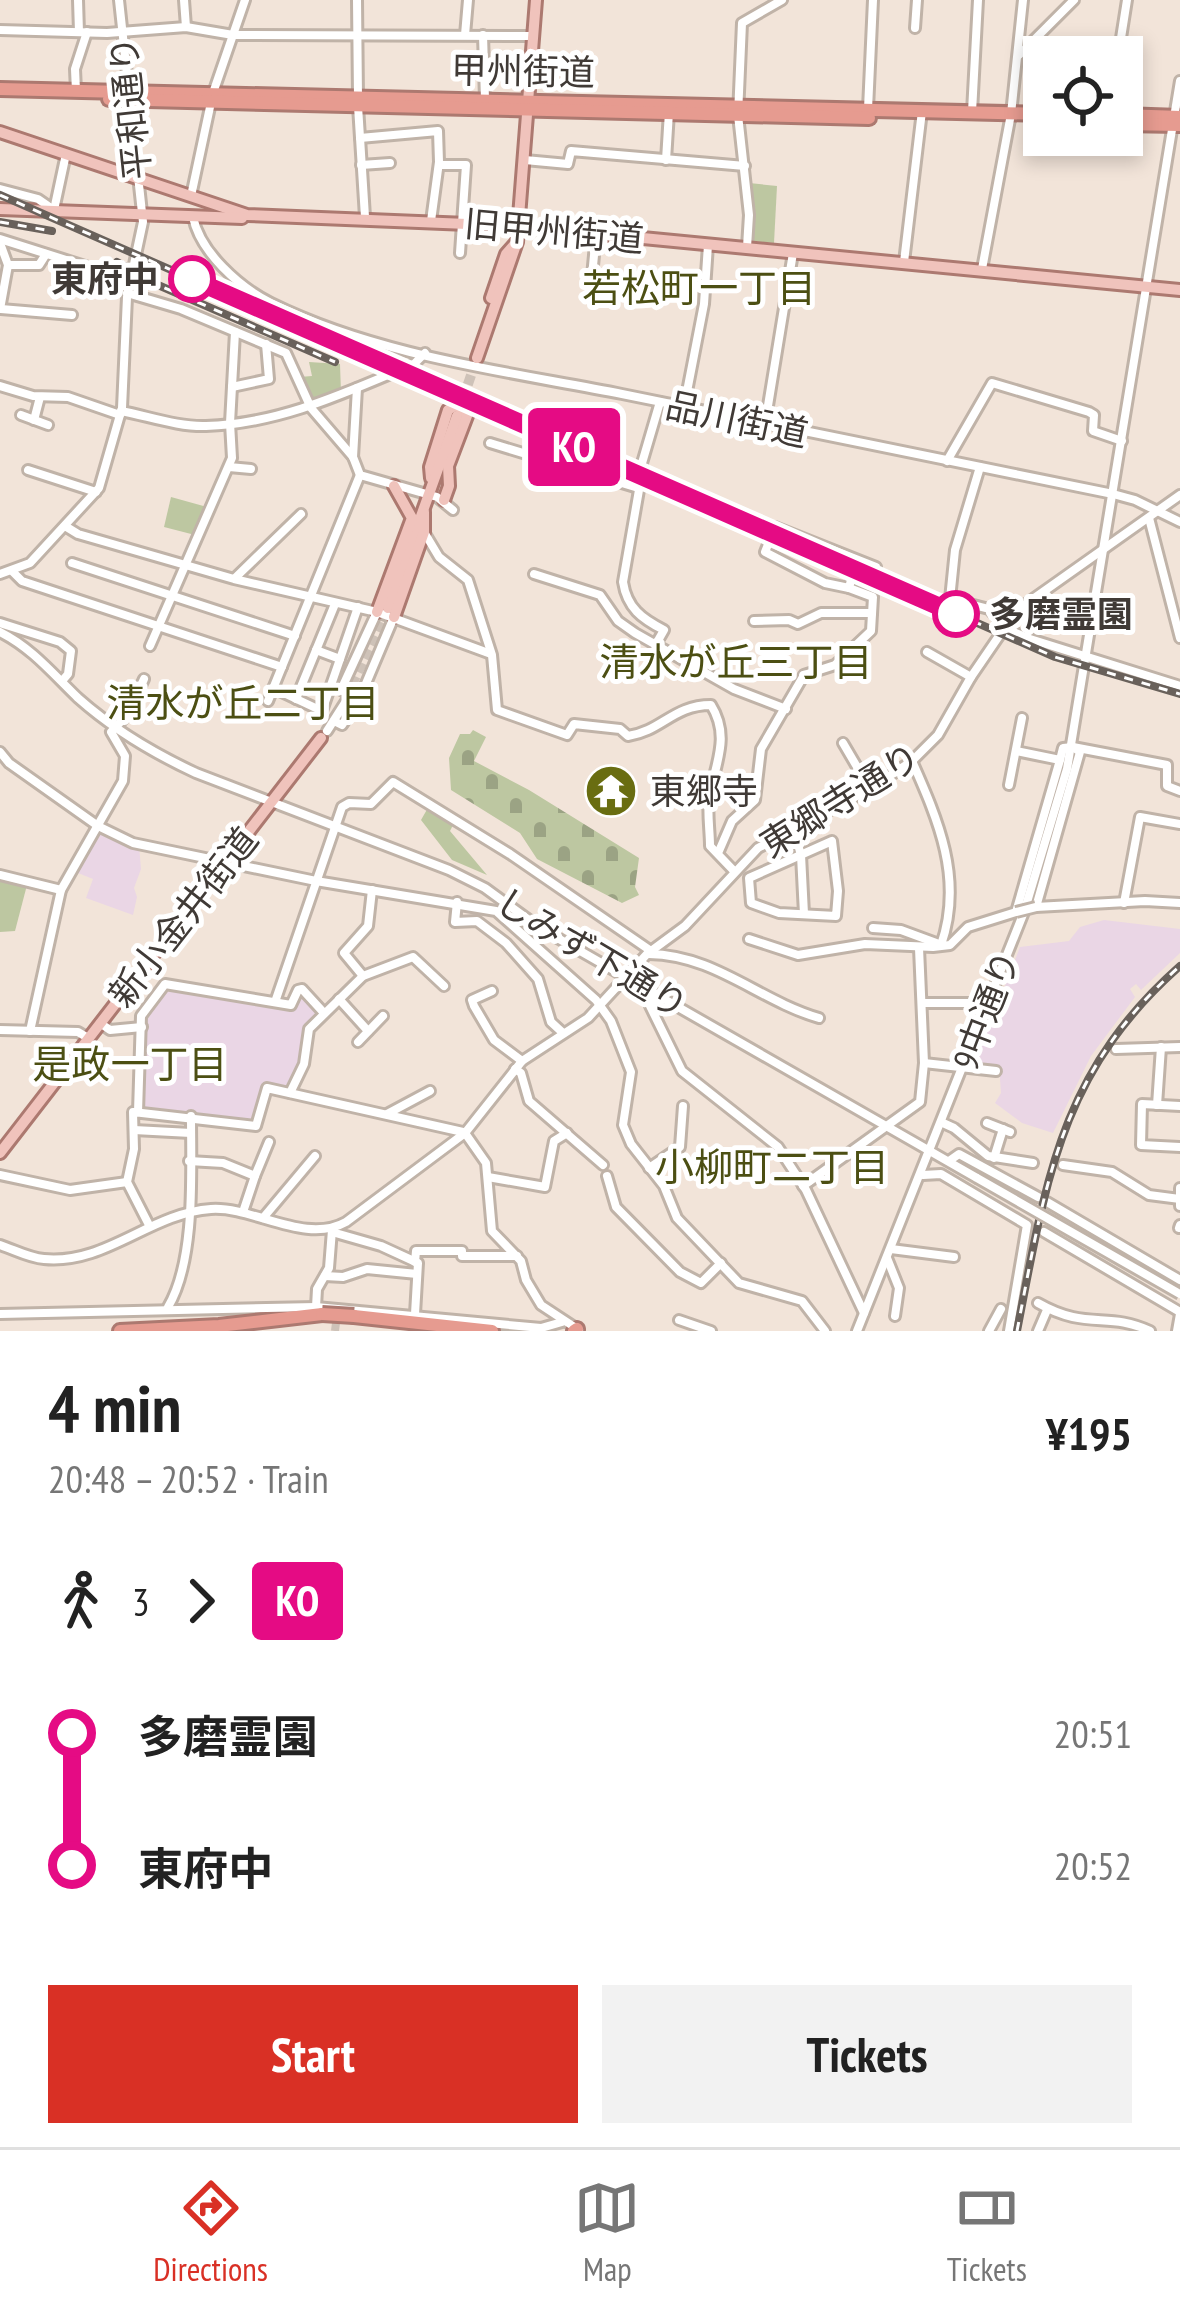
<!DOCTYPE html>
<html lang="en">
<head>
<meta charset="utf-8">
<style>
  :root { --surface:#fff; --page:#f2f2f2; --text:#222; --muted:#767676; --line:#e0e0e0; --accent:#d93025 }
  body { margin:0; font-family:"PT Sans Narrow","Noto Sans JP",sans-serif; background:var(--page); color:var(--text); height:100vh; display:flex; flex-direction:column; font-size:45px; white-space:nowrap }
  * { box-sizing:border-box; margin:0 }
  p { font-size:39px; color:var(--muted) }
  .icon { flex:none; width:66px; height:66px; fill:none; stroke:currentColor; stroke-width:2; stroke-linecap:round; stroke-linejoin:round }
  .map { position:relative; height:1331px; overflow:hidden }
  .details { display:flex; flex-direction:column; background:var(--surface); flex:1 }
  .details>* { flex:none }
  .badge { padding:0 24px; border-radius:9px; font-size:42px; line-height:78px }
  .fabs { position:absolute; left:1023px; top:36px; display:grid; gap:24px }
  .fabs a { display:grid; place-items:center; width:120px; height:120px; border-radius:0px; background:var(--surface); box-shadow:0 6px 18px #0003; font-size:60px }
  .map>.badge { position:absolute; translate:-50% -50%; box-shadow:0 0 0 6px #fff }
  .legs { display:flex; align-items:center; gap:18px; height:132px; padding:0 48px; font-size:39px }
  .legs p { margin-inline-start:auto }
  .head { display:flex; align-items:center; justify-content:space-between; height:204px; padding:0 48px }
  h1 { font-size:66px; font-weight:600; line-height:90px }
  .button { display:flex; gap:24px; margin-top:auto; padding:24px 48px }
  .button a { flex:1; height:138px; border-radius:0px; background:var(--accent); color:#fff; font-size:48px; font-weight:600; line-height:138px; text-align:center }
  .button a+a { background:var(--page); color:var(--text) }
  ul { padding:0 48px; list-style:none }
  li { display:flex; align-items:center; gap:42px; height:132px; font-size:45px }
  li i { display:grid; place-items:center; width:18px; height:100%; margin:0 15px; background:currentColor }
  li i::after { content:''; width:30px; height:30px; margin:-15px; border:9px solid; border-radius:50%; background:var(--surface) }
  li p { margin-inline-start:auto }
  li:first-child i { background:linear-gradient(#0000 50%,currentColor 0) }
  li:last-child i { background:linear-gradient(currentColor 50%,#0000 0) }
  .tabs { display:flex; justify-content:space-around; align-items:center; height:168px; border-top:3px solid var(--line); background:var(--surface); font-size:33px; color:var(--muted) }
  .tabs a { display:grid; justify-items:center; gap:6px }
  .tabs .current { color:var(--accent) }
  .map>svg:first-child { display:block }
  .education { fill:#ead6e5 }
  .cemetery { fill:url(#cemetery-stones) }
  .green { fill:#bdc7a1 }
  .lines { fill:none; stroke-linecap:round; stroke-linejoin:round }
  .minor-tunnel { stroke:#cec2b8; stroke-width:8; stroke-dasharray:8 4; stroke-linecap:butt }
  .major-tunnel { stroke:#cec2b8; stroke-width:10; stroke-dasharray:10 5; stroke-linecap:butt }
  .minor-casing { stroke:#c0b3a8; stroke-width:14 }
  .major-casing { stroke:#ac7970; stroke-width:16 }
  .highway-casing { stroke:#ac7970; stroke-width:18 }
  .minor { stroke:#fff; stroke-width:8 }
  .major { stroke:#f0c3bc; stroke-width:10 }
  .highway { stroke:#e69b90; stroke-width:12 }
  .rail-casing { stroke:#69615b; stroke-width:8 }
  .rail { stroke:#fff; stroke-width:3; stroke-dasharray:9; stroke-linecap:butt }
  .minor-bridge-casing { stroke:#c0b3a8; stroke-width:14; stroke-linecap:butt }
  .highway-bridge-casing { stroke:#ac7970; stroke-width:18; stroke-linecap:butt }
  .minor-bridge { stroke:#fff; stroke-width:8 }
  .highway-bridge { stroke:#e69b90; stroke-width:12 }
  .line-1-casing { stroke:#fff; stroke-width:27 }
  .line-1 { stroke:#e50b84; stroke-width:18 }
  .stop-1-dot { fill:#fff; stroke:#e50b84; stroke-width:6 }
  .labels { text-anchor:middle; stroke-width:10; stroke-linejoin:round; paint-order:stroke }
  .street-label { font-size:36px; fill:#403a36; stroke:#fff }
  .stop-label { font-size:36px; font-weight:bold; fill:#403a36; stroke:#fff; text-anchor:end }
  .poi-label { font-size:36px; fill:#403a36; stroke:#fff; text-anchor:start }
  .neighbourhood-label { font-size:39px; fill:#4c4f13; stroke:#fff }
</style>
</head>
<body>
<div class="map">
<svg width="1180" height="1331" viewBox="0 0 1180 1331">
  <defs>
    <pattern id="cemetery-stones" width="16" height="16" patternUnits="userSpaceOnUse" patternTransform="scale(3)"><rect width="16" height="16" fill="#bdc7a1"/><path d="M2 7V4a2 2 0 0 1 4 0v3zM10 15v-3a2 2 0 0 1 4 0v3z" fill="#9ba384"/></pattern>
  </defs>
  <rect width="100%" height="100%" fill="#f2e4d9"/>
  <!-- education -->
  <g class="education">
    <path d="M 96,825 L 139,845 L 141,869 L 134,888 L 137,897 L 133,915 L 86,898 L 93,879 L 73,871 Z"/>
    <path d="M 1104,920 L 1180,929 L 1180,953 L 1141,990 L 1136,984 L 1130,989 L 1135,997 L 1091,1056 L 1053,1133 L 1022,1123 L 995,1103 L 1001,1093 L 999,1065 L 975,1063 L 1020,947 L 1069,941 L 1080,927 Z"/>
    <path d="M 165,987 L 290,1007 L 302,993 L 321,1012 L 305,1030 L 302,1062 L 289,1089 L 265,1084 L 252,1122 L 144,1111 L 139,1076 L 147,1028 L 143,1019 Z"/>
  </g>
  <!-- cemetery -->
  <path class="cemetery" d="M 473,730 L 486,737 L 474,761 L 529,790 L 639,858 L 635,887 L 639,895 L 622,903 L 537,859 L 520,833 L 451,790 L 449,758 L 460,734 L 470,734 Z"/>
  <!-- green -->
  <g class="green">
    <path d="M 749,183 L 777,186 L 774,243 L 750,241 Z"/>
    <path d="M 309,362 L 340,364 L 341,393 L 311,403 L 299,377 L 312,376 Z"/>
    <path d="M 171,497 L 207,507 L 195,535 L 164,527 Z"/>
    <path d="M 429,806 L 454,823 L 450,831 L 487,875 L 452,860 L 421,820 Z"/>
    <path d="M 0,879 L 27,885 L 15,931 L 0,932 Z"/>
  </g>
  <g class="lines">
    <!-- minor-tunnel -->
    <path class="minor-tunnel" d="M 335,1331 L 336,1323"/>
    <!-- major-tunnel -->
    <g class="major-tunnel">
      <path d="M 458,413 L 477,358"/>
      <path d="M 345,699 L 388,608"/>
    </g>
    <!-- minor casing -->
    <g class="minor-casing">
      <g id="minor">
        <path d="M 78,0 L 79,32"/>
        <path d="M 184,0 L 186,27"/>
        <path d="M 357,0 L 358,97"/>
        <path d="M 915,28 L 917,0"/>
        <path d="M 0,30 L 107,33 L 186,27 L 233,35 L 534,36"/>
        <path d="M 465,35 L 468,0"/>
        <path d="M 483,35 L 485,99"/>
        <path d="M 1019,55 L 1074,0"/>
        <path d="M 1118,57 L 1127,0"/>
        <path d="M 76,91 L 75,69 L 87,32"/>
        <path d="M 358,106 L 365,217"/>
        <path d="M 868,109 L 873,0"/>
        <path d="M 972,112 L 978,0"/>
        <path d="M 360,138 L 438,131 L 439,162 L 431,221"/>
        <path d="M 525,160 L 568,164 L 571,151 L 745,166"/>
        <path d="M 666,160 L 669,112"/>
        <path d="M 361,165 L 390,163"/>
        <path d="M 439,165 L 466,165 L 460,253"/>
        <path d="M 0,189 L 38,199 L 54,210 L 66,154"/>
        <path d="M 191,196 L 213,93 L 245,0"/>
        <path d="M 193,217 C 200,252 239,287 271,303 C 379,356 505,371 622,394 C 786,427 950,461 1113,494 L 1135,500 L 1180,522"/>
        <path d="M 0,239 L 129,280"/>
        <path d="M 0,243 L 8,265 L 0,309"/>
        <path d="M 747,247 L 749,215 L 738,115 L 742,23 L 782,0"/>
        <path d="M 904,262 L 922,111"/>
        <path d="M 8,265 L 39,265 L 46,254"/>
        <path d="M 982,269 L 1011,114 L 1023,0"/>
        <path d="M 591,287 L 596,234"/>
        <path d="M 127,293 L 181,309 L 286,353 L 311,408 L 353,457 L 360,475 L 437,497 L 453,510"/>
        <path d="M 1,309 L 72,315"/>
        <path d="M 0,386 L 33,396 L 68,397 L 120,415"/>
        <path d="M 232,387 L 269,379 L 266,344"/>
        <path d="M 684,407 L 704,304 L 708,245"/>
        <path d="M 121,411 C 148,416 178,427 206,426 C 280,424 347,392 414,364 L 425,353"/>
        <path d="M 21,415 L 48,425"/>
        <path d="M 34,420 L 40,397"/>
        <path d="M 765,424 L 793,253"/>
        <path d="M 490,443 L 635,487"/>
        <path d="M 353,457 L 357,388"/>
        <path d="M 947,461 L 992,383 L 1089,412 L 1094,415 L 1093,431 L 1122,441"/>
        <path d="M 229,467 L 251,469"/>
        <path d="M 980,467 L 955,550 L 950,599 L 989,609 L 1009,630 L 1030,639 L 1180,686"/>
        <path d="M 28,470 L 96,492"/>
        <path d="M 1149,518 L 1180,638"/>
        <path d="M 65,526 L 78,534 L 234,579 L 377,612 L 491,654"/>
        <path d="M 424,532 L 439,557 L 468,580 L 492,655 L 497,710 L 567,735 L 574,724 L 620,729 L 628,736 C 662,731 673,705 711,705 C 731,737 715,764 709,798 C 707,813 710,831 710,846 L 734,871"/>
        <path d="M 72,563 L 295,636"/>
        <path d="M 13,572 L 22,581 L 282,667"/>
        <path d="M 0,574 L 30,563 L 99,488 L 122,408 L 127,297 L 143,222 L 119,0"/>
        <path d="M 534,574 L 600,595 L 618,621 L 635,633 L 734,689 L 786,709"/>
        <path d="M 235,578 L 301,514"/>
        <path d="M 851,580 L 849,588 L 825,583 L 765,552 L 775,527 L 876,567"/>
        <path d="M 377,612 L 341,690 L 359,700 L 394,617"/>
        <path d="M 754,621 L 789,620 L 798,624 L 821,613 L 872,613"/>
        <path d="M 0,623 L 60,642 L 71,651 L 68,674 L 62,681"/>
        <path d="M 0,632 C 32,648 53,674 78,698 C 114,730 153,753 196,773 L 449,870 L 485,888 L 540,928 L 977,1178"/>
        <path d="M 656,644 L 664,630 C 642,619 627,608 623,582 L 639,490 L 637,480 L 660,402"/>
        <path d="M 150,646 L 232,458 L 230,423 L 235,332"/>
        <path d="M 316,650 L 340,659"/>
        <path d="M 927,652 L 971,677"/>
        <path d="M 273,688 L 322,711 L 358,607"/>
        <path d="M 296,699 L 335,604"/>
        <path d="M 268,701 L 360,475"/>
        <path d="M 334,721 L 342,725 L 359,700"/>
        <path d="M 327,731 L 350,695"/>
        <path d="M 843,743 L 870,789"/>
        <path d="M 1073,747 L 1080,752 L 1036,907 L 1145,901 L 1180,903"/>
        <path d="M 1016,751 L 1060,760 L 1063,748 L 1073,747 L 1167,765 L 1167,786 L 1180,791"/>
        <path d="M 0,752 L 9,763 L 98,826 L 133,843 L 316,881 L 496,911 L 596,1000 L 611,1021 L 631,1072 L 623,1125 L 631,1144 L 664,1186 L 677,1218 L 739,1283 L 802,1301 L 825,1331"/>
        <path d="M 912,761 C 938,820 964,879 941,945"/>
        <path d="M 1009,785 L 1022,718"/>
        <path d="M 794,831 L 801,855 L 804,914"/>
        <path d="M 832,841 L 838,891 L 836,916 L 779,913 L 751,903 L 749,878 Z"/>
        <path d="M 719,851 L 732,821 L 755,800 L 761,749 L 804,675 L 835,665 L 871,631 L 873,597 L 849,588"/>
        <path d="M 0,875 L 61,890"/>
        <path d="M 457,902 L 455,922 L 477,921 L 506,943 L 538,979 L 551,1022 L 563,1033"/>
        <path d="M 1124,903 L 1140,817 L 1180,824"/>
        <path d="M 873,928 L 901,930 L 939,944"/>
        <path d="M 749,939 L 798,955 L 865,944 L 933,947 L 950,945 L 968,927 L 1016,912 L 1060,760"/>
        <path d="M 649,954 C 715,955 758,1000 819,1018"/>
        <path d="M 363,976 L 344,953 L 368,926 L 372,890"/>
        <path d="M 492,991 L 472,1000 L 474,1006 L 494,1040 L 522,1061"/>
        <path d="M 654,993 L 650,1006 L 682,1071 L 778,1147 L 806,1190 L 864,1313"/>
        <path d="M 339,999 L 368,1031"/>
        <path d="M 275,1002 L 342,807 L 349,803 L 371,804 L 393,782 L 510,854 L 651,951"/>
        <path d="M 923,1003 L 988,1003"/>
        <path d="M 100,1023 L 110,1030 L 142,1027"/>
        <path d="M 0,1030 L 78,1032 L 88,1038"/>
        <path d="M 30,1031 L 61,890 L 123,781 L 125,756 L 111,732 L 128,714 L 144,679"/>
        <path d="M 358,1042 L 383,1016"/>
        <path d="M 1116,1049 L 1180,1047"/>
        <path d="M 924,1063 L 996,1071"/>
        <path d="M 515,1069 L 521,1073 L 529,1101 L 603,1165"/>
        <path d="M 290,1093 L 304,1064 L 309,1029 L 363,976 L 413,957 L 444,986"/>
        <path d="M 1157,1105 L 1161,1047"/>
        <path d="M 1180,1106 L 1142,1104 L 1141,1145 L 1180,1147"/>
        <path d="M 138,1112 L 141,1016 L 165,984 L 291,1005 L 298,990 L 302,989 L 324,1013"/>
        <path d="M 387,1114 L 430,1091"/>
        <path d="M 943,1123 L 954,1128 L 988,1156 L 1033,1163"/>
        <path d="M 987,1123 L 1010,1132"/>
        <path d="M 134,1130 L 191,1133"/>
        <path d="M 465,1133 L 486,1163 L 492,1231 L 521,1261 L 526,1280 L 541,1305 L 579,1330"/>
        <path d="M 994,1158 L 1003,1129"/>
        <path d="M 189,1161 L 223,1163 L 255,1176 L 243,1212"/>
        <path d="M 949,1161 L 959,1154 L 1038,1197"/>
        <path d="M 1063,1165 L 1112,1172 L 1149,1195 L 1180,1199"/>
        <path d="M 649,1168 L 680,1147 L 683,1106"/>
        <path d="M 0,1175 L 70,1190 L 127,1182"/>
        <path d="M 923,1175 L 941,1174 L 1027,1225 L 1009,1331"/>
        <path d="M 255,1176 L 269,1142"/>
        <path d="M 607,1176 L 616,1207 L 680,1272 L 701,1283 L 721,1263"/>
        <path d="M 488,1177 L 545,1187 L 554,1141 L 567,1133"/>
        <path d="M 803,1186 L 920,1102 L 924,1063 L 919,948"/>
        <path d="M 1180,1188 L 1180,1206"/>
        <path d="M 1047,1202 L 1180,1280"/>
        <path d="M 263,1218 L 315,1156"/>
        <path d="M 149,1225 L 127,1182 L 134,1149 L 133,1112 L 256,1126 L 267,1088 L 463,1132"/>
        <path d="M 1179,1228 L 1180,1225"/>
        <path d="M 332,1232 L 381,1246 L 418,1263 L 415,1314"/>
        <path d="M 1044,1232 L 1180,1312"/>
        <path d="M 0,1245 C 15,1250 29,1258 44,1259 C 106,1265 150,1213 211,1209 C 253,1206 305,1245 346,1222 L 465,1133 L 522,1061 L 588,1018 L 647,954 L 685,926 L 758,848 L 870,789 L 912,761 L 938,735 L 971,677 L 1016,611 L 1180,495"/>
        <path d="M 891,1249 L 954,1257"/>
        <path d="M 887,1258 L 899,1288 L 895,1316"/>
        <path d="M 415,1262 L 416,1251 L 462,1251 L 462,1256 L 517,1256"/>
        <path d="M 325,1276 L 343,1277 L 367,1269 L 417,1274"/>
        <path d="M 1038,1303 C 1087,1331 1107,1311 1150,1331"/>
        <path d="M 168,1307 C 196,1260 191,1171 191,1116"/>
        <path d="M 316,1307 L 317,1289 L 329,1268 L 332,1230"/>
        <path d="M 0,1314 L 316,1307 L 541,1328 L 562,1322"/>
        <path d="M 679,1320 L 711,1331"/>
        <path d="M 857,1331 L 1024,912 L 1067,769 L 1180,81"/>
        <path d="M 989,1331 L 1001,1309"/>
        <path d="M 1038,1331 L 1047,1310"/>
        <path d="M 1177,1331 L 1180,1314"/>
      </g>
    </g>
    <!-- major casing -->
    <g class="major-casing">
      <g id="major">
        <path d="M 0,132 L 247,215 L 519,226 L 1180,290"/>
        <path d="M 0,209 L 242,218"/>
        <path d="M 491,298 L 506,254 L 514,245"/>
        <path d="M 477,358 L 517,242 L 536,0"/>
        <path d="M 431,478 L 430,467 L 448,410 L 455,406 L 463,409 L 467,416 L 448,466 L 449,486 L 444,500"/>
        <path d="M 388,608 L 457,416"/>
        <path d="M 377,612 L 412,518 L 394,486"/>
        <path d="M 394,617 L 424,532 L 424,512"/>
        <path d="M 0,1153 L 321,738"/>
      </g>
    </g>
    <!-- highway casing -->
    <g class="highway-casing">
      <g id="highway">
        <path d="M 0,89 L 1044,114"/>
        <path d="M 109,99 L 869,118"/>
        <path d="M 1122,115 L 1180,117"/>
        <path d="M 1122,124 L 1179,125"/>
        <path d="M 354,1316 L 492,1331"/>
        <path d="M 120,1331 L 219,1326 L 322,1314"/>
        <path d="M 574,1331 L 577,1329"/>
      </g>
    </g>
    <!-- minor -->
    <use href="#minor" class="minor"/>
    <!-- major -->
    <use href="#major" class="major"/>
    <!-- highway -->
    <use href="#highway" class="highway"/>
    <!-- rail casing -->
    <g class="rail-casing">
      <g id="rail">
        <path d="M 0,195 L 1055,657 L 1180,694"/>
        <path d="M 0,222 L 52,231"/>
        <path d="M 117,262 L 158,285 L 335,362"/>
        <path d="M 1017,1331 C 1046,1182 1059,1073 1180,966"/>
      </g>
    </g>
    <!-- rail -->
    <use href="#rail" class="rail"/>
    <!-- minor-bridge casing -->
    <g class="minor-bridge-casing">
      <g id="minor-bridge">
        <path d="M 1016,912 L 1036,907"/>
        <path d="M 977,1178 L 1180,1294"/>
      </g>
    </g>
    <!-- highway-bridge casing -->
    <g class="highway-bridge-casing">
      <path id="highway-bridge" d="M 322,1314 L 354,1316"/>
    </g>
    <!-- minor-bridge -->
    <use href="#minor-bridge" class="minor-bridge"/>
    <!-- highway-bridge -->
    <use href="#highway-bridge" class="highway-bridge"/>
  </g>
  <g class="lines">
    <!-- line-1 casing -->
    <g class="line-1-casing">
      <path id="line-1" d="M 192,279 L 956,614"/>
    </g>
    <!-- line-1 -->
    <use href="#line-1" class="line-1"/>
  </g>
  <!-- icons -->
  <defs>
    <g id="temple-disc" transform="scale(2.7)"><circle r="9.5" fill="#696d11" stroke="#fff"/><path d="M0-6L5-2H3V0L6.5 2.5H4V6H1.5V3h-3V6H-4V2.5H-6.5L-3 0V-2H-5Z" fill="#fff"/></g>
  </defs>
  <g fill-rule="evenodd">
    <use href="#temple-disc" x="611" y="791"/>
  </g>
  <!-- markers -->
  <g class="stop-1-dot">
    <circle cx="192" cy="279" r="21"/>
    <circle cx="956" cy="614" r="21"/>
  </g>
  <g class="labels">
    <!-- street labels -->
    <g class="street-label">
      <text transform="translate(523 71) rotate(1)" y="13">甲州街道</text>
      <text transform="translate(130 108) rotate(-96)" y="13">平和通り</text>
      <text transform="translate(554 231) rotate(5)" y="13">旧甲州街道</text>
      <text transform="translate(737 419) rotate(12)" y="13">品川街道</text>
      <text transform="translate(840 800) rotate(-32)" y="13">東郷寺通り</text>
      <text transform="translate(183 917) rotate(-52)" y="13">新小金井街道</text>
      <text transform="translate(592 953) rotate(31)" y="13">しみず下通り</text>
      <text transform="translate(986 1010) rotate(-69)" y="13">9中通り</text>
    </g>
    <!-- stop labels -->
    <g class="stop-label">
      <text x="159" y="292">東府中</text>
      <text x="989" y="627" text-anchor="start">多磨霊園</text>
    </g>
    <!-- poi labels -->
    <g class="poi-label">
      <text x="650" y="804">東郷寺</text>
    </g>
    <!-- neighbourhood labels -->
    <g class="neighbourhood-label">
      <text x="699" y="302">若松町一丁目</text>
      <text x="736" y="676">清水が丘三丁目</text>
      <text x="243" y="717">清水が丘二丁目</text>
      <text x="130" y="1078">是政一丁目</text>
      <text x="772" y="1181">小柳町二丁目</text>
    </g>
  </g>
</svg>
<div class="fabs">
<a><svg class="icon" aria-label="locate" viewBox="0 0 24 24"><circle cx="12" cy="12" r="6"/><path d="M12 2v4M12 18v4M2 12h4M18 12h4"/></svg></a>
</div>
<b class="badge" style="left:574px;top:447px;background:#e50b84;color:#fff">KO</b>
</div>
<section class="details">
<div class="head"><div><h1>4 min</h1><p>20:48 – 20:52 · Train</p></div><b>¥195</b></div>
<div class="legs"><svg class="icon" aria-label="walk" viewBox="0 0 24 24"><circle cx="13" cy="4" r="2"/><path d="M13 8l-2 6 4 7M11 14l-3 7M7 12l3-4h3l4 4"/></svg>3<svg class="icon" aria-label="forward" viewBox="0 0 24 24"><path d="M9 5l7 7-7 7"/></svg><b class="badge" style="background:#e50b84;color:#fff">KO</b></div>
<ul>
<li><i style="color:#e50b84"></i><b>多磨霊園</b><p>20:51</p></li>
<li><i style="color:#e50b84"></i><b>東府中</b><p>20:52</p></li>
</ul>
<div class="button"><a>Start</a><a>Tickets</a></div>
</section>
<nav class="tabs">
<a class="current"><svg class="icon" aria-label="directions" viewBox="0 0 24 24"><path d="M12 3l9 9-9 9-9-9zM9 14v-3h6M13 9l2 2-2 2"/></svg>Directions</a>
<a><svg class="icon" aria-label="map" viewBox="0 0 24 24"><path d="M3 6l6-2 6 2 6-2v14l-6 2-6-2-6 2zM9 4v14M15 6v14"/></svg>Map</a>
<a><svg class="icon" aria-label="tickets" viewBox="0 0 24 24"><path d="M3 7h18v10H3zM15 7v10"/></svg>Tickets</a>
</nav>
</body>
</html>
